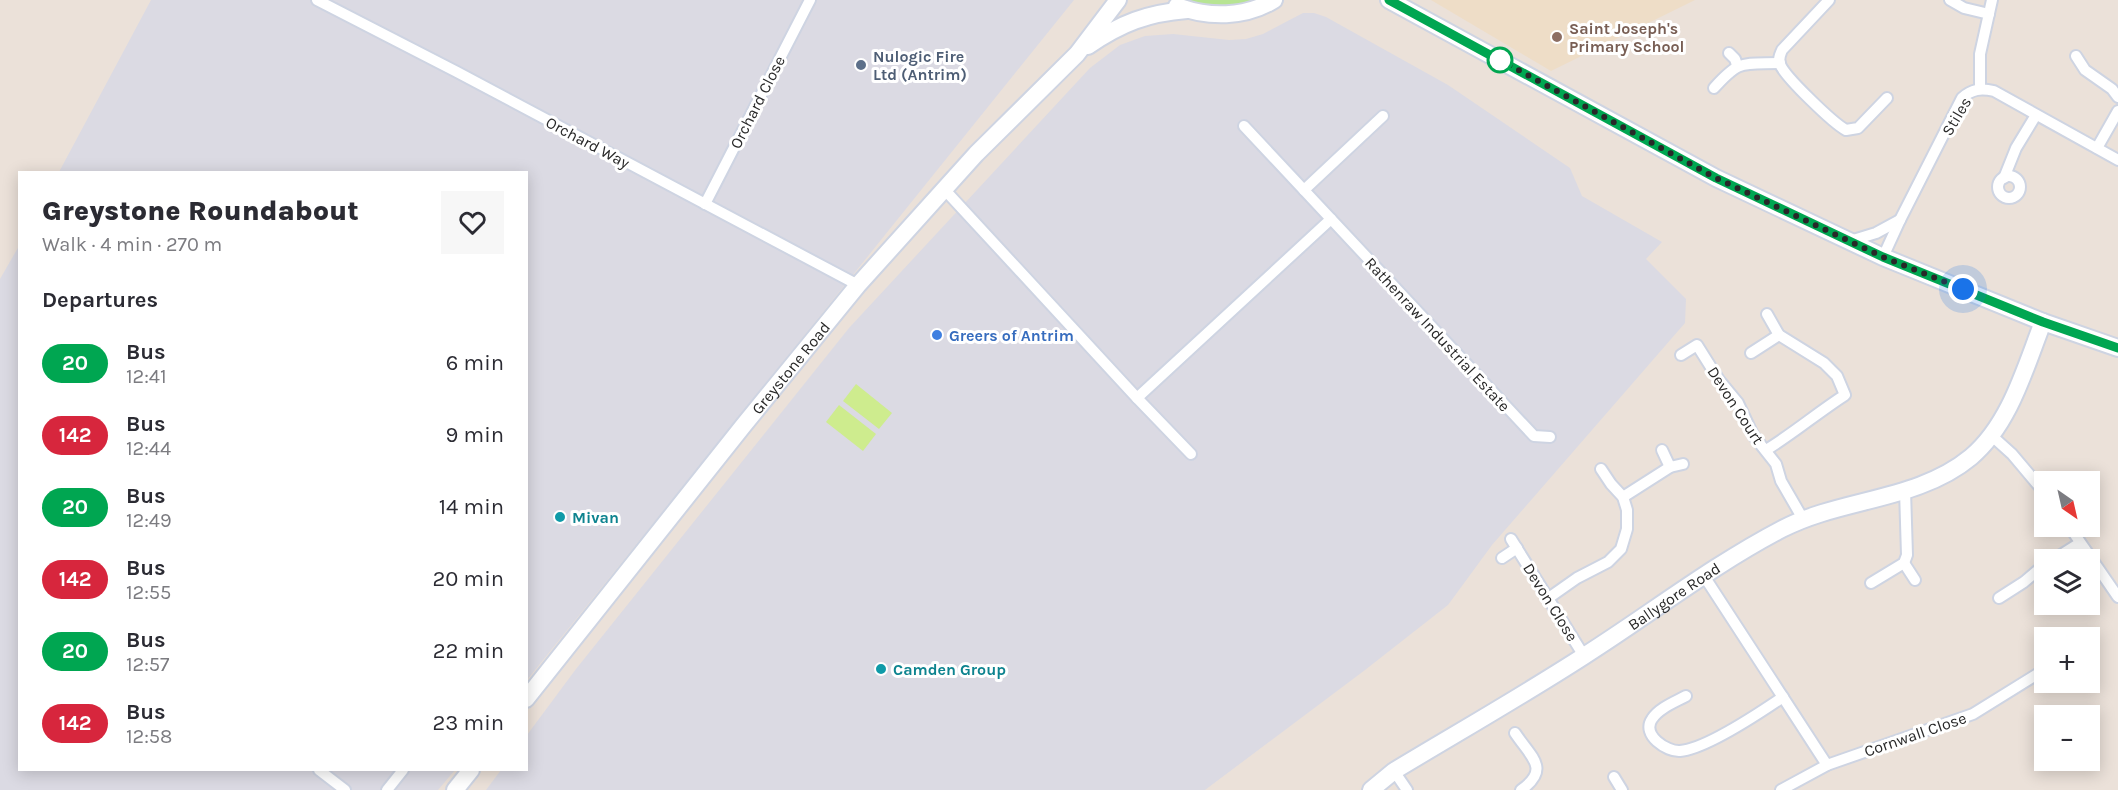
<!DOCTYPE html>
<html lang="en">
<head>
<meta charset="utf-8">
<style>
  :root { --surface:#fff; --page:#f7f7f7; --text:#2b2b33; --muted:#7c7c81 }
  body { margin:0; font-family:Karla,sans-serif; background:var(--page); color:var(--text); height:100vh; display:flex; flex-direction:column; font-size:22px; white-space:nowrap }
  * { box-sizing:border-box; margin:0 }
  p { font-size:20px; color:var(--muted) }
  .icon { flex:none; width:33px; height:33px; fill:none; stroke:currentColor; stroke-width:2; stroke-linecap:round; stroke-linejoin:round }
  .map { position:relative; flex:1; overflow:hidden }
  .panel { position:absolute; left:18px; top:171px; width:510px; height:600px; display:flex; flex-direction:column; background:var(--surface); border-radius:0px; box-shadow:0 3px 15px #0003 }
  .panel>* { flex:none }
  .badge { padding:0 12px; border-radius:20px; font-size:21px; line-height:39px }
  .needle { width:39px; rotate:146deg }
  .controls { position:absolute; left:2034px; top:471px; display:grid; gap:12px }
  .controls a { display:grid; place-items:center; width:66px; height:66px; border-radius:0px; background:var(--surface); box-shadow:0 3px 15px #0003; font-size:30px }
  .you { position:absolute; width:30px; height:30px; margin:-15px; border:4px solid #fff; border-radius:50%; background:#1a73e8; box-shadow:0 0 0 9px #1a73e833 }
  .map>.badge { position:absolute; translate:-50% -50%; box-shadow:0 0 0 3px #fff }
  h2 { padding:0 24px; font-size:22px; line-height:54px }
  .round { display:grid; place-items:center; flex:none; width:63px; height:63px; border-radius:0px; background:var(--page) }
  .summary { display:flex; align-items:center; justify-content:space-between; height:102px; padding:0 24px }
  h1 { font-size:28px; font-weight:800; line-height:45px }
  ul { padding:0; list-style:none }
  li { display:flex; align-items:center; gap:18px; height:72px; padding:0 24px }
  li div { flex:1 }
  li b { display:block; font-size:22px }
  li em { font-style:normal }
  li .badge { min-width:66px; font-weight:700; text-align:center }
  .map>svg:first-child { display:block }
  .industrial { fill:#dbdae3 }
  .education { fill:#eeddc7 }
  .grass { fill:#b7e493 }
  .pitch { fill:#ceec8e }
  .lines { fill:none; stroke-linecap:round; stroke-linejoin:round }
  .street-casing { stroke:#ced4e2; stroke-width:14 }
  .secondary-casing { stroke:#ced4e2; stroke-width:20 }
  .street { stroke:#fff; stroke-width:10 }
  .secondary { stroke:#fff; stroke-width:16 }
  .line-casing { stroke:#fff; stroke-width:14 }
  .line { stroke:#00a651; stroke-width:9 }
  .walk { stroke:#282828; stroke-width:6; stroke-dasharray:0 10.8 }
  .education-dot { fill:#8d6e63; stroke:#fff; stroke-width:2 }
  .stop-dot { fill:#fff; stroke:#00a651; stroke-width:3 }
  .service-dot { fill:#5c6f8a; stroke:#fff; stroke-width:2 }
  .shop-dot { fill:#3f7fe0; stroke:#fff; stroke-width:2 }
  .culture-dot { fill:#0f9aa8; stroke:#fff; stroke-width:2 }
  .labels { text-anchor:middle; stroke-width:6; stroke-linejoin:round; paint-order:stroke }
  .education-label { font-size:16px; font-weight:bold; fill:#785e54; stroke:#fff; text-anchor:start }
  .service-label { font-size:16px; font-weight:bold; fill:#4e5e75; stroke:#fff; text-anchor:start }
  .street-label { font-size:16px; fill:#282828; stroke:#fff }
  .shop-label { font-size:16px; font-weight:bold; fill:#366cbe; stroke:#fff; text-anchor:start }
  .culture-label { font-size:16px; font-weight:bold; fill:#0d838f; stroke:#fff; text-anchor:start }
</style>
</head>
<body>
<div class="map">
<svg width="2118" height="790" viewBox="0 0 2118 790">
  <rect width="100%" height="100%" fill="#ebe1d9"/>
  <!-- industrial -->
  <g class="industrial">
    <path d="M 151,0 L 1074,0 L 527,680 L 526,172 L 59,172 Z"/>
    <path d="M 1303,13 L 1314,13 L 1326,17 L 1448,85 L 1570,168 L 1582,196 L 1662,242 L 1646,259 L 1686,299 L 1685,323 L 1492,545 L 1448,605 L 1365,670 L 1205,790 L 486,790 L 501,770 L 526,770 L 527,735 L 576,669 L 849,328 L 1090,68 L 1120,45 L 1145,36 L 1173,34 L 1229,40 L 1246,39 L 1263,34 Z"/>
    <path d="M 19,246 L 20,770 L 455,770 L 438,790 L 0,790 L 0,279 Z"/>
  </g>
  <!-- education -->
  <path class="education" d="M 1431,0 L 1695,0 L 1551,71 Z"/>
  <!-- grass -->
  <path class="grass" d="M 1187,0 L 1256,0 C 1232,7 1211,9 1187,0 Z"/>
  <!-- pitch -->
  <g class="pitch">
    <path d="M 856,384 L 892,413 L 879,429 L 843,401 Z"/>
    <path d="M 839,405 L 876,434 L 863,451 L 826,422 Z"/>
  </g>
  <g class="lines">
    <!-- street casing -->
    <g class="street-casing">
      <g id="street">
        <path d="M 317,0 L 457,72 L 858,285"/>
        <path d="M 1829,0 L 1782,50 C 1780,55 1778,58 1780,64 C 1784,76 1833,123 1846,130 L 1858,128 L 1887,98"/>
        <path d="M 1950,0 L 1964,8 L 1989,14"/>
        <path d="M 1729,53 L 1735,59 L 1737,65"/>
        <path d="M 2076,56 L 2085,70 L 2112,89 L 2118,97"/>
        <path d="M 1714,88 C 1740,59 1742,64 1780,63"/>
        <path d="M 1980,89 L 1980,54 L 1992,0"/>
        <path d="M 1244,126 L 1534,436 L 1550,437"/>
        <path d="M 2097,148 L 2118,111"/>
        <circle cx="2009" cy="187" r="11"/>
        <path d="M 2004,178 L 2016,148 L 2036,115"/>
        <path d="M 944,189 L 1137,398 L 1191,454"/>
        <path d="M 1304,190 L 1383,116"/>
        <path d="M 705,204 L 810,0"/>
        <path d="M 1850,241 L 1876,233 L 1900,220"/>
        <path d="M 1883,257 L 1900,220 L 1962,98 C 1972,89 1981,88 1994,91 L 2118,160"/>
        <path d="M 1751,353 L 1779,335"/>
        <path d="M 1681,355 L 1697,345 L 1719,380 L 1738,403 L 1753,435 L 1776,464 L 1781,481 L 1803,519"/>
        <path d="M 1137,398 L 1331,219"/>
        <path d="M 1992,436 L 2012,454 L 2044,492"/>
        <path d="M 1662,450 L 1670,467"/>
        <path d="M 1766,450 C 1794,433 1817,413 1845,395 L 1837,376 L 1824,363 L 1779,335 L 1767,314"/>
        <path d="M 1623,497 L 1670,467 L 1683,464"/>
        <path d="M 2069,526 L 2118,597"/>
        <path d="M 1511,539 L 1584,656"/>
        <path d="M 1502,558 L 1517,548"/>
        <path d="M 2053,560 L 2080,543"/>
        <path d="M 1904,563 L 1915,580"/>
        <path d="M 1704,576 L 1827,765"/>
        <path d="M 1871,583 L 1904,563 L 1907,555 L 1905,490"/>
        <path d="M 1550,597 L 1577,578 L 1608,562 L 1621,549 L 1627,529 L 1627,510 L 1623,497 L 1611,484 L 1601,469"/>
        <path d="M 1999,598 L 2024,582 L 2044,565"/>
        <path d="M 1686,696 C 1675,702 1659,708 1652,719 C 1641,735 1667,752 1680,751 C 1706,749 1761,712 1783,697"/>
        <path d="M 1515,733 C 1531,757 1551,769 1521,790"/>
        <path d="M 319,770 L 345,790"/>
        <path d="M 1394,771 L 1407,790"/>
        <path d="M 1614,777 L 1622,790"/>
        <path d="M 387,790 L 403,770"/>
        <path d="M 1781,790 L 1827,765 L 1973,714 L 2044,670"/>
      </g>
    </g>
    <!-- secondary casing -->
    <g class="secondary-casing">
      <g id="secondary">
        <path d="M 1389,0 L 1716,178 L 1883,257 L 2043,322 L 2118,348"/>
        <path d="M 1177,6 C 1208,18 1245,18 1274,0"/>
        <path d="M 1088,46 C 1121,23 1148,13 1187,10"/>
        <path id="s1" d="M 526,699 L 743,426 L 858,285 L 976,154 L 1077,54 L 1118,0"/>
        <path d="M 455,790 L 471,770"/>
        <path id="s2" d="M 1371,790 L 1394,771 C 1457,733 1522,696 1584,656 C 1650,614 1713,565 1782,529 C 1842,498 1918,501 1971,457 C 2010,424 2025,368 2043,322"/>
      </g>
    </g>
    <!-- street -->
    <use href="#street" class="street"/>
    <!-- secondary -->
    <use href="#secondary" class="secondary"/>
  </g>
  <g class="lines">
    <!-- line casing -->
    <g class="line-casing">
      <path id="line" d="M 1389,0 L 1716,178 L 1883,257 L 2043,322 L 2118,348"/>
    </g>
    <!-- line -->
    <use href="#line" class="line"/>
    <!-- walk -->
    <path class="walk" d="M 1500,60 L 1716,178 L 1883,257 L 1963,289"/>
  </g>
  <!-- markers -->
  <circle class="education-dot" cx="1557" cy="37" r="6"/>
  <circle class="stop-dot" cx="1500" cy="60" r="12"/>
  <circle class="service-dot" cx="861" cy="65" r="6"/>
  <circle class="shop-dot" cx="937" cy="335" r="6"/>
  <g class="culture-dot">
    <circle cx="560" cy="517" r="6"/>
    <circle cx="881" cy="669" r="6"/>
  </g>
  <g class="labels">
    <!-- education labels -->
    <g class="education-label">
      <text x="1569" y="34">Saint Joseph's<tspan x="1569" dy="18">Primary School</tspan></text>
    </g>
    <!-- service labels -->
    <g class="service-label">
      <text x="873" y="62">Nulogic Fire<tspan x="873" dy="18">Ltd (Antrim)</tspan></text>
    </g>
    <!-- street labels -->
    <g class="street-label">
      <text transform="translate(757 102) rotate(-63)" y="6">Orchard Close</text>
      <text transform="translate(1956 116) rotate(-59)" y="6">Stiles</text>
      <text transform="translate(588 142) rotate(28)" y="6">Orchard Way</text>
      <text transform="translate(1438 334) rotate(47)" y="6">Rathenraw Industrial Estate</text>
      <text dy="6" stroke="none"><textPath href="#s1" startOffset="424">Greystone Road</textPath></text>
      <text transform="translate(1736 405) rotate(57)" y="6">Devon Court</text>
      <text dy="6" stroke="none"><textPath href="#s2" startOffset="360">Ballygore Road</textPath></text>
      <text transform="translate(1551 602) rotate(58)" y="6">Devon Close</text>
      <text transform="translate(1915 734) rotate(-19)" y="6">Cornwall Close</text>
    </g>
    <!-- shop labels -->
    <g class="shop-label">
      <text x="949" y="341">Greers of Antrim</text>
    </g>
    <!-- culture labels -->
    <g class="culture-label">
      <text x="572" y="523">Mivan</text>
      <text x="893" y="675">Camden Group</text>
    </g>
  </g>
</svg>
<div class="controls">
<a><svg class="needle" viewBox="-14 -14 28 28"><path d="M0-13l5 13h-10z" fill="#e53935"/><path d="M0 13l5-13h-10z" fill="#7c7c81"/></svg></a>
<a><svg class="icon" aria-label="layers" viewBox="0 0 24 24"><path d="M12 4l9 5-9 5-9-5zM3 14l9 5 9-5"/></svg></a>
<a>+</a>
<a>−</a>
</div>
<div class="you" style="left:1963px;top:289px"></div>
<section class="panel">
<div class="summary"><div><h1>Greystone Roundabout</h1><p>Walk · 4 min · 270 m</p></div><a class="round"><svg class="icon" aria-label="heart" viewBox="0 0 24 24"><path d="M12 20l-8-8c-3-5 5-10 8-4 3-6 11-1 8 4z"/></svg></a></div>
<h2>Departures</h2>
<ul>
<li><span class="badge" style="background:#00a651;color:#fff">20</span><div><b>Bus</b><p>12:41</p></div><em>6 min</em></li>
<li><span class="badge" style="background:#d7263d;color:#fff">142</span><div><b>Bus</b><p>12:44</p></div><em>9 min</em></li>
<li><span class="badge" style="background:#00a651;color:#fff">20</span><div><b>Bus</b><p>12:49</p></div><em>14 min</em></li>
<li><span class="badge" style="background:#d7263d;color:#fff">142</span><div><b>Bus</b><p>12:55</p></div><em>20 min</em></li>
<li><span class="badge" style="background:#00a651;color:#fff">20</span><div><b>Bus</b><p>12:57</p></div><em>22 min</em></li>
<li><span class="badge" style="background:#d7263d;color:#fff">142</span><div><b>Bus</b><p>12:58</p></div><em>23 min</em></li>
</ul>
</section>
</div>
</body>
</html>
